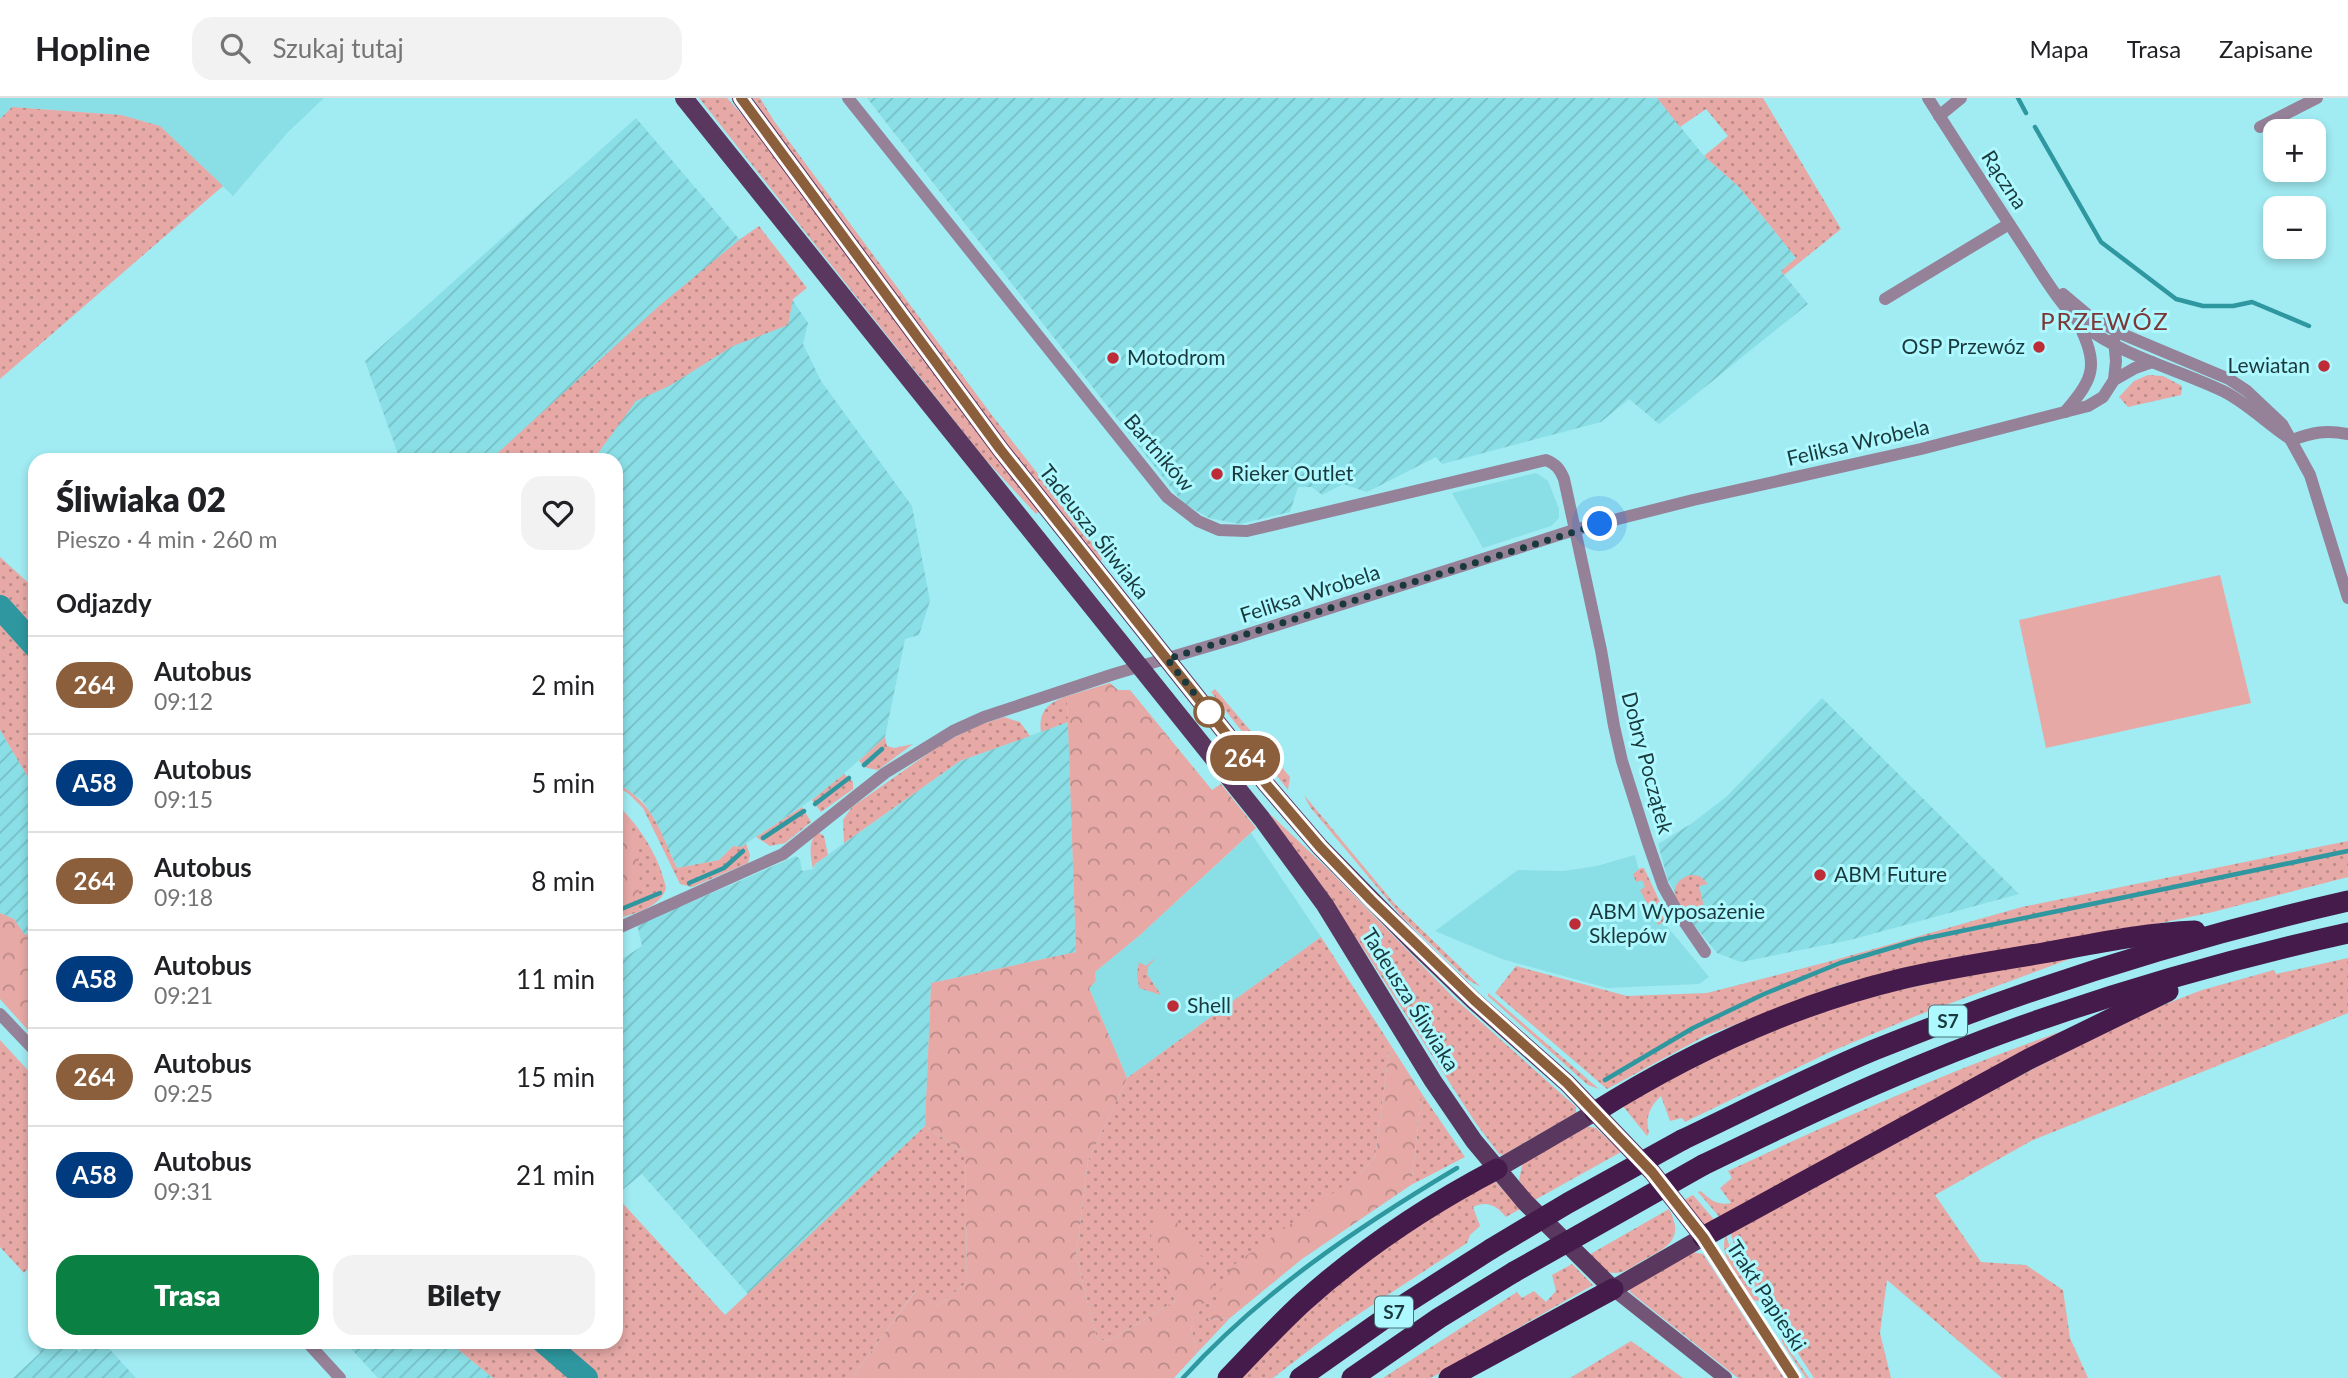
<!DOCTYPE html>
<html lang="pl">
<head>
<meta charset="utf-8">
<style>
  :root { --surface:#fff; --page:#f2f2f2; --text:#202124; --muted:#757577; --line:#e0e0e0; --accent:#0b8043 }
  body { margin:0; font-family:Lato,sans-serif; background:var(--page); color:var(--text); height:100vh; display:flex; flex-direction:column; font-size:26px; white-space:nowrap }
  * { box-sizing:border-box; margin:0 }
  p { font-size:23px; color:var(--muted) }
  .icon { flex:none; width:38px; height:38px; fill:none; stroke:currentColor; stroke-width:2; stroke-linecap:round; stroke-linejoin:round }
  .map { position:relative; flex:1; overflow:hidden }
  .side { position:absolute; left:28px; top:355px; width:595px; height:896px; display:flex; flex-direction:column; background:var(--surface); border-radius:21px; box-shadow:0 4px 10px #0003 }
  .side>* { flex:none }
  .badge { padding:0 14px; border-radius:23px; font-size:24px; line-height:46px }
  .tools { position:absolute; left:2263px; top:21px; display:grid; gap:14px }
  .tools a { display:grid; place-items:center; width:63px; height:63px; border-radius:14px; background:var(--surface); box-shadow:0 4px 10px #0003; font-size:35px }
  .you { position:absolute; width:35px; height:35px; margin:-18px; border:5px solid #fff; border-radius:50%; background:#1a73e8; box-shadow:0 0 0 10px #1a73e833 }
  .map>.badge { position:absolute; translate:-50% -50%; box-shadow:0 0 0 4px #fff }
  h2 { padding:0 28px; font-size:26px; line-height:63px }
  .round { display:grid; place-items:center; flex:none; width:74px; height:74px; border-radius:21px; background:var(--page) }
  .summary { display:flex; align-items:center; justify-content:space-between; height:119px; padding:0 28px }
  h1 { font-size:33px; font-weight:800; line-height:52px }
  .action { display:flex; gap:14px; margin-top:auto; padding:14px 28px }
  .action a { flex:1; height:80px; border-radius:21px; background:var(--accent); color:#fff; font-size:28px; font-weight:800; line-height:80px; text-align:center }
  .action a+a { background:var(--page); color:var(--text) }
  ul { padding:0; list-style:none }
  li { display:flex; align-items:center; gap:21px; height:98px; padding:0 28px; border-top:2px solid var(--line) }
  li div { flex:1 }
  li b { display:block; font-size:26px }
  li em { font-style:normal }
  li .badge { min-width:77px; font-weight:700; text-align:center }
  header { display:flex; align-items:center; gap:42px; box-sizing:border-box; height:98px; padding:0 35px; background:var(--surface); border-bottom:2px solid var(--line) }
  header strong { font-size:33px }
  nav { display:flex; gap:38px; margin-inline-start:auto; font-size:24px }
  .search { width:490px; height:63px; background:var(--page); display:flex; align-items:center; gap:18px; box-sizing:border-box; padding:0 24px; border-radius:21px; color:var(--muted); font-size:26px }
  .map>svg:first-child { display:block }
  .built { fill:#8adee5 }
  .industrial { fill:url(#industrial-furrows) }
  .grass { fill:url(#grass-dots) }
  .forest { fill:url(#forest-crowns) }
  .garden { fill:#e6a9a6 }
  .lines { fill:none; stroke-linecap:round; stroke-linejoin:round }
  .stream { stroke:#2e979f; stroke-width:4.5 }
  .river { stroke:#2e979f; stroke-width:24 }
  .street { stroke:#958198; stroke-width:12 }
  .secondary { stroke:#735577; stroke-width:14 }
  .primary { stroke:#5a375f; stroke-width:18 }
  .highway { stroke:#441b4a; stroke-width:21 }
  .highway-bridge { stroke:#441b4a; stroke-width:21 }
  .line-casing { stroke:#fff; stroke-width:16 }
  .line { stroke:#8b5e3c; stroke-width:10 }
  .walk { stroke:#1a393c; stroke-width:7; stroke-dasharray:0 12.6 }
  .poi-dot { fill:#bd2c37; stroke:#aef9ff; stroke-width:2.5 }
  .stop-dot { fill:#fff; stroke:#8b5e3c; stroke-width:3.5 }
  .labels { text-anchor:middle; stroke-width:6; stroke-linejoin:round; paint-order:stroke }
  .shield { fill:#aef9ff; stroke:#467376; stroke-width:2 }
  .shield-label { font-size:19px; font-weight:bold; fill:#1a393c }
  .street-label { font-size:21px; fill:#1a393c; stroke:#aef9ff }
  .poi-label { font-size:21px; fill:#1a393c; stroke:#aef9ff; text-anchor:start }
  .quarter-label { font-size:24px; letter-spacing:2px; fill:#7e3636; stroke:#aef9ff }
</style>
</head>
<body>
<header>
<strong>Hopline</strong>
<div class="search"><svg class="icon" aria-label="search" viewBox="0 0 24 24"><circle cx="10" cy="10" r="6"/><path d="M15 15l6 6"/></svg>Szukaj tutaj</div>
<nav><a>Mapa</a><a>Trasa</a><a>Zapisane</a></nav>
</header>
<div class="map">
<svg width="2348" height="1280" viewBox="0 0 2348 1280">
  <defs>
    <pattern id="industrial-furrows" width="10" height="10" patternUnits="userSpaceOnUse" patternTransform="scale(1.75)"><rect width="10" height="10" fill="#8adee5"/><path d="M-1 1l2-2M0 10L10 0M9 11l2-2" fill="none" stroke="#76bfc5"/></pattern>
    <pattern id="grass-dots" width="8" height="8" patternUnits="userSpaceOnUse" patternTransform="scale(1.75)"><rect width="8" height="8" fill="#e6a9a6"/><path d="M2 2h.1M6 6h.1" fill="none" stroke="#ba8b88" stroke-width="1.8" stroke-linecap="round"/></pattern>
    <pattern id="forest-crowns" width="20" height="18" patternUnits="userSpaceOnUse" patternTransform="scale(1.75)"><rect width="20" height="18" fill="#e6a9a6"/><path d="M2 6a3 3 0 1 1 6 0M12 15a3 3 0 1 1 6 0" fill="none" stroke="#ba8b88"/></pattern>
  </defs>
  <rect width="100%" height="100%" fill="#a1ebf2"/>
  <!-- built -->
  <g class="built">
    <path d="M 0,0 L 324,0 L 288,34 L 233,98 L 160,28 L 121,17 L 12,9 L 0,21 Z"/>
    <path d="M 1536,375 L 1548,383 L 1559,411 L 1559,420 L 1551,428 L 1483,450 L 1452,395 Z"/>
    <path d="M 1251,735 L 1321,839 L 1127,980 L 1089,890 L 1096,883 L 1095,874 L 1140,837 Z"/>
    <path d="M 1635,757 L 1638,769 L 1666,827 L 1709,879 L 1699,886 L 1607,890 L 1502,861 L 1435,833 L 1518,772 L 1564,773 L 1597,768 Z"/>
  </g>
  <!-- industrial -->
  <g class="industrial">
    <path d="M 867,0 L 1657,0 L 1704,58 L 1739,89 L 1796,160 L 1781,173 L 1808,206 L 1659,326 L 1629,301 L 1601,324 L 1442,366 L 1436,359 L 1367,394 L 1343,386 L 1322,397 L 1312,389 L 1298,389 L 1290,414 L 1240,426 L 1209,420 L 1183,405 Z"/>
    <path d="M 636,20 L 739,141 L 749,137 L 808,225 L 803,246 L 821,283 L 912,408 L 930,503 L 919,537 L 905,541 L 885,639 L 823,694 L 741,749 L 733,748 L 719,762 L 677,770 L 655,722 L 642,702 L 616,685 L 616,362 L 400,362 L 365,263 Z"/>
    <path d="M 1822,600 L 2019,796 L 1850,842 L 1741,864 L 1717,855 L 1690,822 L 1668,782 L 1658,746 L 1691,726 L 1726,699 Z"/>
    <path d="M 1068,624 L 1076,854 L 931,885 L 925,1028 L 748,1196 L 642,1076 L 616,1097 L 616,865 L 642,848 L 637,826 L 729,788 L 796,758 L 800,761 L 802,773 L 814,771 L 815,766 L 960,663 Z"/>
    <path d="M 0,632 L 35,691 L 35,833 L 25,837 L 14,821 L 0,815 Z"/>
    <path d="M 39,1244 L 69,1244 L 79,1254 L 90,1244 L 103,1244 L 136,1280 L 13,1280 L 40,1255 L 36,1247 Z"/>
    <path d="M 345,1244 L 449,1244 L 493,1280 L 378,1280 Z"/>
  </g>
  <!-- grass -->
  <g class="grass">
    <path d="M 699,0 L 727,0 L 754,30 L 1040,413 L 1036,416 L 984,360 Z"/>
    <path d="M 753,0 L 760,0 L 774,23 L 991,316 L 1103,459 L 1101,463 L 1089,452 L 986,320 L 769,26 Z"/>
    <path d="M 1657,0 L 1763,0 L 1841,131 L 1784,177 L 1781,173 L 1796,160 L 1739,89 L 1704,58 L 1728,38 L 1706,11 L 1680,29 Z"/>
    <path d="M 12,9 L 121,17 L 160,28 L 223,88 L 0,281 L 0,21 Z"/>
    <path d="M 759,128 L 807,190 L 793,201 L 788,227 L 733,248 L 669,288 L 636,303 L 593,362 L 490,362 L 659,208 L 739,142 Z"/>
    <path d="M 2148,277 L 2163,278 L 2182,288 L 2181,297 L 2128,309 L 2119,299 L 2134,283 Z"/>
    <path d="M 0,459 L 35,491 L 35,691 L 0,632 Z"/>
    <path d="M 1215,591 L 1290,679 L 1288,692 L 1211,594 Z"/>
    <path d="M 1067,598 L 1068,624 L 1041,634 C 1038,613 1048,605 1067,598 Z"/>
    <path d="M 1004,619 L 1020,624 L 1030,638 L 960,663 L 844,745 L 843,722 L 852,709 L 943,645 L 979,627 Z"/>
    <path d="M 885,639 L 887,648 L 894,650 L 913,646 L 878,672 L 867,670 L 859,663 Z"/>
    <path d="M 844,676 L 853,684 L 853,691 L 821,714 L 812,702 Z"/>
    <path d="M 616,685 C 655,706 659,732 677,770 L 719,762 L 733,748 L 741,749 L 746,746 L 750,757 L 748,765 L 692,789 L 680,786 L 643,710 L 629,696 L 616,688 Z"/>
    <path d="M 1304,697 L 1394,805 L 1481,889 L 1468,882 L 1402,819 L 1310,709 Z"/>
    <path d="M 616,705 C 639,728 659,757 666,790 C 661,809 633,817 616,820 L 620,714 L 616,712 Z"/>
    <path d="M 802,709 L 811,724 L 785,745 L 770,748 L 756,739 Z"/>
    <path d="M 1269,715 L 1330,773 L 1453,899 L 1576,1009 L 1576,1015 L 1503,1057 L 1499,1056 L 1475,1024 L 1366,855 Z"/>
    <path d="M 818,734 L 824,738 L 828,757 L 815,766 L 813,771 C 811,757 807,745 818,734 Z"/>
    <path d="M 2348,743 L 2348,779 L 2213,814 L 2132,831 L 1904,871 L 1839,887 L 1705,938 L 1607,991 L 1495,895 L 1516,868 L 1627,898 L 1707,895 L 1831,863 L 2022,809 Z"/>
    <path d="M 1641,770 L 1644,770 L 1667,819 L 1667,822 L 1658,827 L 1640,792 L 1645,789 L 1642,782 L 1636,784 L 1633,776 Z"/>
    <path d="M 1691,777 L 1700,778 L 1708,786 L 1699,788 L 1705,813 L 1714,811 C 1700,850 1649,787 1691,777 Z"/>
    <path d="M 1321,839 L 1390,946 L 1375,1059 L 1361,1075 L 1208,1222 L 1230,1220 L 1197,1255 L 1191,1229 L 1216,1180 L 1152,1136 L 1175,1203 L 1109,1243 L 1097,1241 L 1076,1158 L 1088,1063 L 1127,980 Z"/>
    <path d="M 1156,859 L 1148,869 L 1147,876 L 1161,897 L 1139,890 L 1137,876 L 1139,864 L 1146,868 Z"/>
    <path d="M 2075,859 L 1916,918 L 1832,953 L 1685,1024 L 1682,1020 L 1670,1023 L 1661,998 C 1649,1009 1645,1021 1649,1035 L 1647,1038 L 1622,1007 L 1731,948 L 1800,918 L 1885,895 L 1964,878 Z"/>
    <path d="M 2348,860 L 2348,915 L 2031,1043 L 1935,1097 L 1981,1164 L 2026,1167 L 2063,1192 L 2070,1240 L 2088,1280 L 2002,1280 L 1887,1182 L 1880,1235 L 1891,1280 L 1814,1280 L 1788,1240 L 1780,1222 L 1741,1169 L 1730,1133 L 1917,1030 L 2145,914 L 2202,892 L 2274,872 L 2276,876 Z"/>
    <path d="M 1488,895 L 1599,991 L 1588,987 L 1488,898 Z"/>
    <path d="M 2068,931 L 1722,1122 L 1698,1094 L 1701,1093 C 1710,1102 1718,1108 1731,1105 L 1720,1090 L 1732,1080 L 1728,1073 C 1839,1021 1951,972 2068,931 Z"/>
    <path d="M 0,942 L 35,980 L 35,1162 L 24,1175 L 0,1149 Z"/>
    <path d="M 1422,996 L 1465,1059 L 1411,1087 Z"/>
    <path d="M 925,1028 L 965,1055 L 967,1184 L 938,1208 L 916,1192 L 852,1280 L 493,1280 L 449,1244 L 616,1244 L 616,1098 L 725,1217 Z"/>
    <path d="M 1586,1028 L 1596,1030 L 1621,1054 L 1533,1103 L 1519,1082 L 1523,1063 Z"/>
    <path d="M 1494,1082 L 1520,1111 L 1506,1119 C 1497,1108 1487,1102 1473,1109 L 1480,1128 L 1470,1137 L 1467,1145 L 1339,1229 L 1273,1280 L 1239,1280 L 1289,1228 L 1398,1137 Z"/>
    <path d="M 1693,1097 L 1717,1125 L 1706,1130 L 1684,1102 Z"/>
    <path d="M 1669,1111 C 1686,1143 1665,1150 1640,1164 C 1632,1169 1624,1175 1615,1175 C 1603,1175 1595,1165 1587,1158 Z"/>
    <path d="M 1726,1137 L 1736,1170 L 1766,1210 L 1788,1250 L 1809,1280 L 1806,1280 L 1783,1246 L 1777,1229 L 1761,1204 L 1753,1202 C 1742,1184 1717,1159 1726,1137 Z"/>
    <path d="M 1691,1154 L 1703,1156 L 1784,1280 L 1738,1280 L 1630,1194 L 1629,1188 Z"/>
    <path d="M 1572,1166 L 1593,1187 L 1431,1280 L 1383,1280 L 1517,1194 L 1522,1200 L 1534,1193 L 1546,1204 L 1556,1193 L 1552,1177 Z"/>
    <path d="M 1631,1243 L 1683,1280 L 1570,1280 Z"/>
  </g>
  <!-- forest -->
  <g class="forest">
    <path d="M 1110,585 L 1118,592 L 1130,592 L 1212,692 L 1221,686 L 1256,730 L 1140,837 L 1095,874 L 1096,883 L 1089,890 L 1127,980 L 1088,1063 L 1076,1158 L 1097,1241 L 1109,1243 L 1175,1203 L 1151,1137 L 1156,1114 L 1172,1118 L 1217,1180 L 1191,1229 L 1197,1255 L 1174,1280 L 852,1280 L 917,1191 L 938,1208 L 967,1184 L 965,1055 L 925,1028 L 931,885 L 1076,854 L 1067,598 Z"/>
    <path d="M 616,712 C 640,726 642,776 638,801 L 622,807 L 616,804 Z"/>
    <path d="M 0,815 L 14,821 L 25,837 L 35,833 L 35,940 L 0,901 Z"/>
    <path d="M 1390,946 L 1422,996 L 1411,1087 L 1302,1161 L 1230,1220 L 1208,1222 L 1231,1169 L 1361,1075 L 1375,1059 Z"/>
  </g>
  <!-- garden -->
  <path class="garden" d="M 2220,477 L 2251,605 L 2046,650 L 2019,522 Z"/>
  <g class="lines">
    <!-- stream -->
    <g class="stream">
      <path d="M 2018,0 L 2026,15"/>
      <path d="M 2035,29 L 2101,144 L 2176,201 L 2203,208 L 2233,208 L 2252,204 L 2309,228"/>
      <path d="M 864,667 L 882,651"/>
      <path d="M 815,706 L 849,680"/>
      <path d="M 763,740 L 804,713"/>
      <path d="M 689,785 L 724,770 L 743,753"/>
      <path d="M 619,812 L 660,795"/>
      <path d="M 1605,982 L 1693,930 L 1764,896 L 1840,865 L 1918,842 L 2348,753"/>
      <path d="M 1183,1280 C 1261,1194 1358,1129 1457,1070"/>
    </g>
    <!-- river -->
    <g class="river">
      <path d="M 0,509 L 35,548"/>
      <path d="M 544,1244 L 586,1280"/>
    </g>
    <!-- street -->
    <g class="street">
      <path d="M 848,0 L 1167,399 L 1198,423 L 1219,432 L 1247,433 L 1546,362 C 1556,366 1560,371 1564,381 L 1601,552 L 1614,628 L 1622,663 L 1647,742 L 1663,788 L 1677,813 L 1705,854"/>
      <path d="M 1928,0 C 1959,49 1991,98 2023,147 C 2039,171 2062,211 2084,228 C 2125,259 2177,271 2223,293 C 2249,306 2268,327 2292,342"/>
      <path d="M 1939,18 L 1961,0"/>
      <path d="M 2260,29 L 2317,0"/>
      <path d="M 2063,196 L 2088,217 L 2122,236 L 2229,281 L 2247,293 L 2282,326 L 2310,377 L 2348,500"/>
      <path d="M 1885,201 L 2009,126"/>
      <path d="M 2114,282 L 2116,263 L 2114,241"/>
      <path d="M 2065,314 C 2096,278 2098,267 2078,224"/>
      <path d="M 2292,342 C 2313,334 2326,332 2348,336"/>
      <path d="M 616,831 L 783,756 L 885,675 L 953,633 L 984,619 L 1114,576 L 1236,540 L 1574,432 L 1693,402 L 1921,351 L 2088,308 L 2103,299 L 2114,282 L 2135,270 L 2152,264"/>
      <path d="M 0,916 L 35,953"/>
      <path d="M 307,1244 L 340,1280"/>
    </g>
    <!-- secondary -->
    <g class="secondary">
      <path d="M 1703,1139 L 1794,1280"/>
      <path d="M 1613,1191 L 1725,1280"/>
    </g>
    <!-- primary -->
    <g class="primary">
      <path d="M 684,0 L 1262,721 L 1325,807 L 1433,983 L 1474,1043 L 1525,1104 L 1613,1191 L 1703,1139 L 1652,1074 L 1567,985 L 1474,903 L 1417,848 L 1320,749 L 1266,686 L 1000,351 L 741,0"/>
      <path d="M 1497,1071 L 1595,1014"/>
    </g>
    <!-- highway -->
    <g class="highway">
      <path d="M 1595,1014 C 1689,955 1793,907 1901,881 C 1948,870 1996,863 2043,855 C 2093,846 2144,835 2195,833"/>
      <path d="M 1682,1042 C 1745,1012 1809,979 1874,952 C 2028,890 2186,840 2348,803"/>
      <path d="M 1703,1067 C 1816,1012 1931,958 2051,918 C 2148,885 2248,857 2348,835"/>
      <path d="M 1703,1139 L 2029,961 L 2168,893"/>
      <path d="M 1228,1280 C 1253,1254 1277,1228 1303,1204 C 1361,1152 1428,1107 1497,1071"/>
      <path d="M 1300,1280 L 1408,1204 L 1491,1151"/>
      <path d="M 1352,1280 L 1439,1220 L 1514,1174"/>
      <path d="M 1449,1280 L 1613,1191"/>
    </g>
    <!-- highway-bridge -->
    <g class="highway-bridge">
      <path d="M 1491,1151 L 1568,1105 L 1682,1042"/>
      <path d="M 1514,1174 L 1703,1067"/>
    </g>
  </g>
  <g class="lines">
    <!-- line casing -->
    <g class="line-casing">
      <path id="line" d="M 741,0 L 1000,351 L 1266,686 L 1320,749 L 1371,802 L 1474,902 L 1567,985 L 1652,1074 L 1703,1139 L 1794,1280"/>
    </g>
    <!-- line -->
    <use href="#line" class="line"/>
    <!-- walk -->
    <path class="walk" d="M 1209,614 L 1167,561 L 1600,426"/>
  </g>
  <!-- markers -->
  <g class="poi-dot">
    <circle cx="2039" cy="249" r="7"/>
    <circle cx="1113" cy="260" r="7"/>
    <circle cx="2324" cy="268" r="7"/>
    <circle cx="1217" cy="376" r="7"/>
    <circle cx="1820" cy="777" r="7"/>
    <circle cx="1575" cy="826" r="7"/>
    <circle cx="1173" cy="908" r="7"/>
  </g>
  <circle class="stop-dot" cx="1209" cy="614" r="14"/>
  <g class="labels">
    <!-- shield labels -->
    <g class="shield">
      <rect x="1929" y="907.5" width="38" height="31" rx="5"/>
      <rect x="1375" y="1198.5" width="38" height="31" rx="5"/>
    </g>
    <g class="shield-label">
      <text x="1948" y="930">S7</text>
      <text x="1394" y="1221">S7</text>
    </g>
    <!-- street labels -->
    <g class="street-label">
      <text transform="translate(2004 82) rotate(57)" y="7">Rączna</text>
      <text transform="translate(1858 345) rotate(-13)" y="7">Feliksa Wrobela</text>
      <text transform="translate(1159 355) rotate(49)" y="7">Bartników</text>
      <text transform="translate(1094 434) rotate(52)" y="7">Tadeusza Śliwiaka</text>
      <text transform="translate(1310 496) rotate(-18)" y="7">Feliksa Wrobela</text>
      <text transform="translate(1647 665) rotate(75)" y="7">Dobry Początek</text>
      <text transform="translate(1410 902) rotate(58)" y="7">Tadeusza Śliwiaka</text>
      <text transform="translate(1766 1198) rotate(57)" y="7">Trakt Papieski</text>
    </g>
    <!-- poi labels -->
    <g class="poi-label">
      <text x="2025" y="256" text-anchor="end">OSP Przewóz</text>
      <text x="1127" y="267">Motodrom</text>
      <text x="2310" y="275" text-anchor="end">Lewiatan</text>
      <text x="1231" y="383">Rieker Outlet</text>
      <text x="1834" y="784">ABM Future</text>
      <text x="1589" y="821">ABM Wyposażenie<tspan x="1589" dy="24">Sklepów</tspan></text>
      <text x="1187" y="915">Shell</text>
    </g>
    <!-- quarter labels -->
    <g class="quarter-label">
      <text x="2105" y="232">PRZEWÓZ</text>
    </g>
  </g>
</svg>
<div class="tools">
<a>+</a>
<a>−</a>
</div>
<div class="you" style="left:1600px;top:426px"></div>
<b class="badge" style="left:1245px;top:660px;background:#8b5e3c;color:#fff">264</b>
<section class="side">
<div class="summary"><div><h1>Śliwiaka 02</h1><p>Pieszo · 4 min · 260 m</p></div><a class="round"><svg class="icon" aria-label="heart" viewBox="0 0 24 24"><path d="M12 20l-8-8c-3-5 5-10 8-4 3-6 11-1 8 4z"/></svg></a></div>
<h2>Odjazdy</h2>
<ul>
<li><span class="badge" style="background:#8b5e3c;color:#fff">264</span><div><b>Autobus</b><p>09:12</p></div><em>2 min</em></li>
<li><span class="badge" style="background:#003b80;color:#fff">A58</span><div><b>Autobus</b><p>09:15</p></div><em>5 min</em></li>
<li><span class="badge" style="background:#8b5e3c;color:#fff">264</span><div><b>Autobus</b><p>09:18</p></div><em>8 min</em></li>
<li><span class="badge" style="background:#003b80;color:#fff">A58</span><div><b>Autobus</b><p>09:21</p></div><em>11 min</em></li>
<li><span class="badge" style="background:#8b5e3c;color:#fff">264</span><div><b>Autobus</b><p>09:25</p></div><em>15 min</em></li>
<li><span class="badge" style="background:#003b80;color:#fff">A58</span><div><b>Autobus</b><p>09:31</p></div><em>21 min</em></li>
</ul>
<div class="action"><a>Trasa</a><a>Bilety</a></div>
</section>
</div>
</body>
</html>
